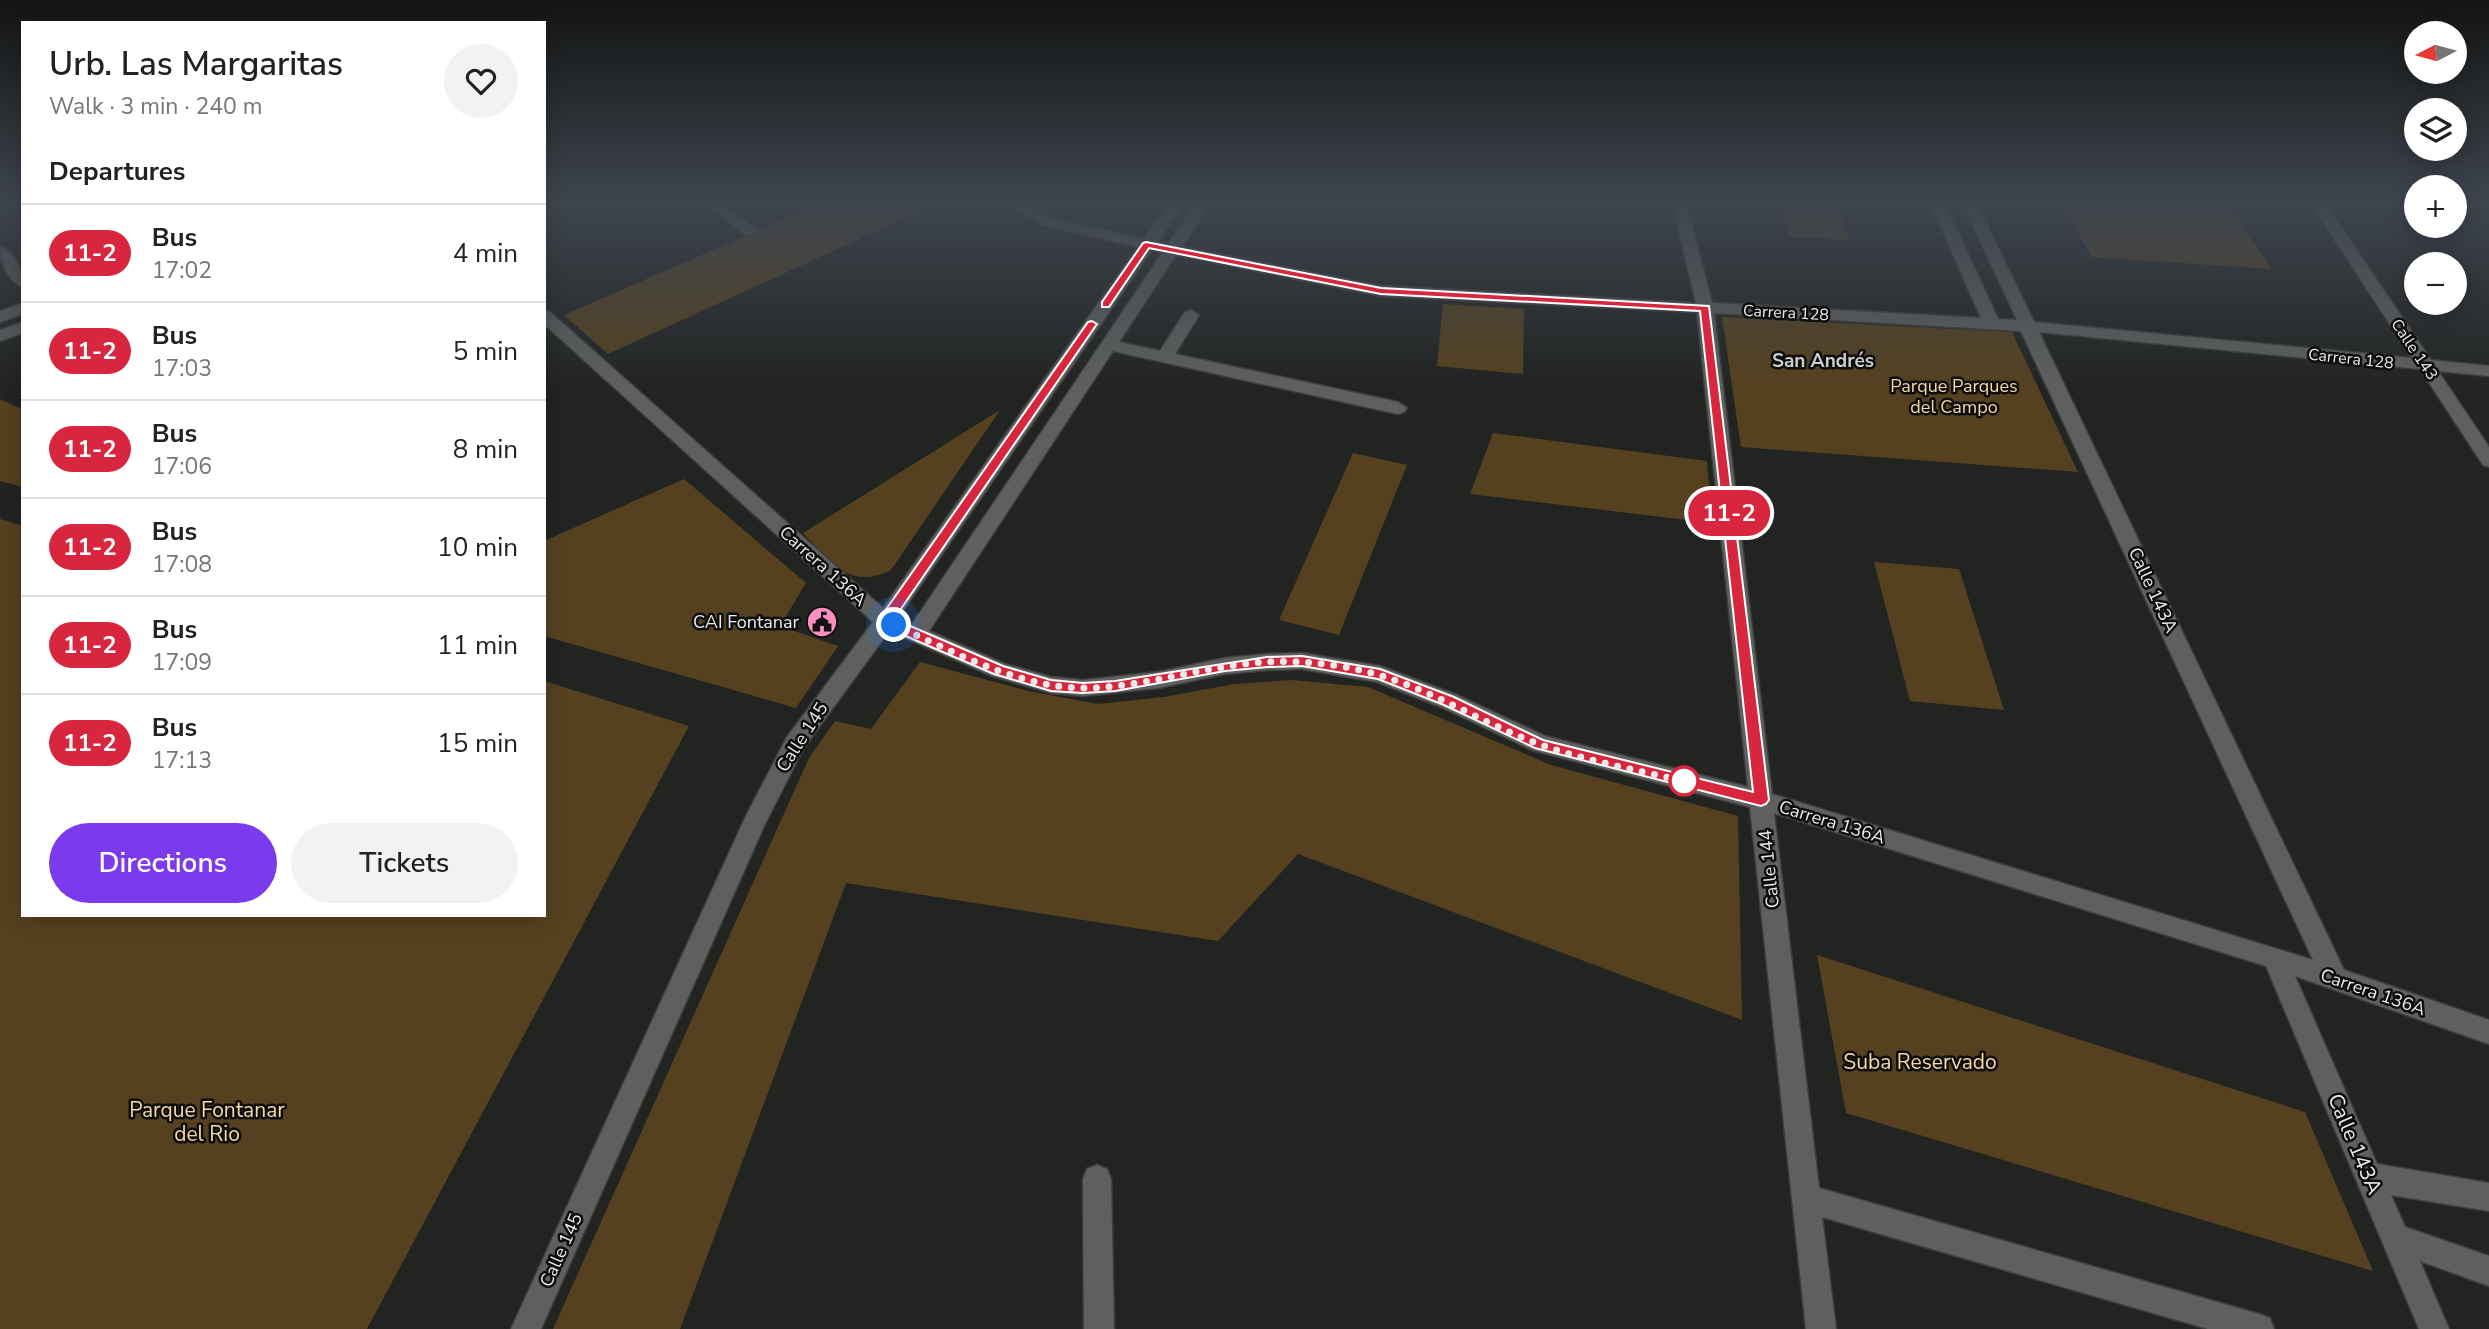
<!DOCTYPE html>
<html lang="en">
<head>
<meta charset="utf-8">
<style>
  :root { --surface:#fff; --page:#f2f2f2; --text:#222; --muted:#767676; --line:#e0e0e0; --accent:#7c3aed }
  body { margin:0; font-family:"Nunito Sans",sans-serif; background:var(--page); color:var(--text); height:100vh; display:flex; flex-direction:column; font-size:26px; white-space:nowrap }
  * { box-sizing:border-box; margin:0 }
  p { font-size:23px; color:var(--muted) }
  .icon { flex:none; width:38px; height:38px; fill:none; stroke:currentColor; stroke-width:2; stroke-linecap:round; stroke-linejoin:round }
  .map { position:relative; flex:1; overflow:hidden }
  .sheet { position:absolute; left:21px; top:21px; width:525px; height:896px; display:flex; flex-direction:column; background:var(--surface); border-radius:0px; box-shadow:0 4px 18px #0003 }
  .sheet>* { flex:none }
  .badge { padding:0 14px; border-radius:23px; font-size:24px; line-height:46px }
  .needle { width:46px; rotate:264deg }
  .controls { position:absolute; left:2404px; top:21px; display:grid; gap:14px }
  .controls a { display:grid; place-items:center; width:63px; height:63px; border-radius:50%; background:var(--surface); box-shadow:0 4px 18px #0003; font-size:35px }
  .you { position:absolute; width:35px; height:35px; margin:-18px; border:5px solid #fff; border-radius:50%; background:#1a73e8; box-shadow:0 0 0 10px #1a73e833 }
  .map>.badge { position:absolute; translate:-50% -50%; box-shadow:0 0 0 4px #fff }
  h2 { padding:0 28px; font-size:26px; line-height:63px }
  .round { display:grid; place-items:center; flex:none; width:74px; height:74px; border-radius:37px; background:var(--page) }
  .summary { display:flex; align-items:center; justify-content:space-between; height:119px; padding:0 28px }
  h1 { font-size:33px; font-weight:600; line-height:52px }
  .primary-button { display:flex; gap:14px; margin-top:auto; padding:14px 28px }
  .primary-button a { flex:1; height:80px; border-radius:42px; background:var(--accent); color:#fff; font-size:28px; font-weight:600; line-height:80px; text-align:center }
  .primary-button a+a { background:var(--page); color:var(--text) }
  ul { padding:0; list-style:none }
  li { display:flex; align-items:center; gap:21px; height:98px; padding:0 28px; border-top:2px solid var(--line) }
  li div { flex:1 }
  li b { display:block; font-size:26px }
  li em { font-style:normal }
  li .badge { min-width:77px; font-weight:700; text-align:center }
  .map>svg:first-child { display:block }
  .green { fill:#55411f }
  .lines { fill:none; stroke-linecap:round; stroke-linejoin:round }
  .minor-casing { stroke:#3d3e3c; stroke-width:3 }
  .minor { fill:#5e605e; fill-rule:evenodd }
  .line { fill:#d7263d; stroke:#fff; stroke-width:2 }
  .walk { stroke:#e9eae9; stroke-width:7; stroke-dasharray:0 12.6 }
  .stop-dot { fill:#fff; stroke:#d7263d; stroke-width:3.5 }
  .labels { text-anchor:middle; stroke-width:5; stroke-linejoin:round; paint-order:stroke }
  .far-street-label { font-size:16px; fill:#e9eae9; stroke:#0c0d0c }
  .park-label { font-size:18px; fill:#f7d7a5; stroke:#0c0d0c }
  .street-label { font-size:18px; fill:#e9eae9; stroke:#0c0d0c }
  .poi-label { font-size:18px; fill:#e9eae9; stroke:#0c0d0c; text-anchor:end }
  .neighbourhood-label { font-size:19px; font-weight:bold; fill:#cdcfcc; stroke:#0c0d0c }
  .near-park-label { font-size:21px; fill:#f7d7a5; stroke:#0c0d0c }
  .near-street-label { font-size:21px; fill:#e9eae9; stroke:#0c0d0c }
</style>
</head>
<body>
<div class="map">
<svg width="2489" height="1329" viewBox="0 0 2489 1329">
  <rect width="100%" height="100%" fill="#222422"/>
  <!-- green -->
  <g class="green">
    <path d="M 823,202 L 940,202 L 608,354 L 564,315 Z"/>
    <path d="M 1779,202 L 1835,202 L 1850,240 L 1790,237 Z"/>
    <path d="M 2062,202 L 2227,202 L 2272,269 L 2091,257 Z"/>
    <path d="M 1443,304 L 1524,309 L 1523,374 L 1437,366 Z"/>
    <path d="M 1722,317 L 2012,332 L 2078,472 L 1741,447 Z"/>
    <path d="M 0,399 L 23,410 L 23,487 L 0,481 Z"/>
    <path d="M 1000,410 L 891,570 C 848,591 831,561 803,533 Z"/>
    <path d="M 1493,433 L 1707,461 L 1712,523 L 1470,494 Z"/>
    <path d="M 1353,453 L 1407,465 L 1339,635 L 1279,620 Z"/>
    <path d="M 684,479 L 806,583 L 780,626 L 838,646 L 796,708 L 544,636 L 544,541 Z"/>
    <path d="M 0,519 L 23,526 L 23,915 L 544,915 L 544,681 L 689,726 L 367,1329 L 0,1329 Z"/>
    <path d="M 1874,562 L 1959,569 L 2004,710 L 1910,701 Z"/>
    <path d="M 920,662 L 1028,691 L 1098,704 L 1164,697 L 1234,684 L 1292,680 L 1368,687 L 1551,765 L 1738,816 L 1742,1020 L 1298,854 L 1218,941 L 846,883 L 680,1329 L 553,1329 L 809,758 L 835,721 L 871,729 Z"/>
    <path d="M 1817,955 L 2305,1112 L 2373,1271 L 1846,1113 Z"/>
  </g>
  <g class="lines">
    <!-- minor casing -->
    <g class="minor-casing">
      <g id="minor">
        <path d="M 703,202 L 720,202 L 758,231 L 750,236 L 745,234 Z"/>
        <path d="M 1001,202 L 1020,202 L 1053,219 L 1144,239 L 1171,202 L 1185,202 L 1158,242 L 1168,244 L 1197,202 L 1211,202 L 1182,247 L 1381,286 L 1696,303 L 1672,202 L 1686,202 L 1712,303 L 1981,318 L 1930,202 L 1944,202 L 1998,319 L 2017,320 L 1962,202 L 1976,202 L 2034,322 L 2412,358 L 2310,202 L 2324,202 L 2431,360 L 2489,366 L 2489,376 L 2438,371 L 2489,447 L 2489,467 L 2483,465 L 2420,369 L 2039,332 L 2344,970 L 2489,1020 L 2489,1044 L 2295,976 L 2377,1164 L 2489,1183 L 2489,1211 L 2391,1195 L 2405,1227 L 2489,1256 L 2489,1286 L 2420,1261 L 2449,1329 L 2419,1329 L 2266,966 L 1774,813 L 1819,1188 L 2259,1314 L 2270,1318 L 2274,1329 L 2208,1329 L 1822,1217 L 1836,1329 L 1806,1329 L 1750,807 L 1532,750 L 1441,707 L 1377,682 L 1302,669 L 1267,670 L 1225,674 L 1158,688 L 1083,696 L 1051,693 L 992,676 L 889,631 L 803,749 L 764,826 L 541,1329 L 511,1329 L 745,818 L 787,737 L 873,622 L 544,324 L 544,310 L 550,312 L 883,608 L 1138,247 L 1043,225 ZM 1152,250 L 1163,252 L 912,624 L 898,618 ZM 1176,255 L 1381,296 L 1697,312 L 1748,787 L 1545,736 L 1457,695 L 1380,666 L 1302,653 L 1267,654 L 1225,658 L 1158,672 L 1083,680 L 1051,677 L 1005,664 L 929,631 L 1113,351 L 1398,414 L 1404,412 L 1407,408 L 1398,402 L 1175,354 L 1199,315 L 1191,310 L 1185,312 L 1160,351 L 1119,342 ZM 1714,313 L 2021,331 L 2313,960 L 1772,794 Z"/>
        <path d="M 0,246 C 16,252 23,272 23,287 C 7,281 0,261 0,246 Z"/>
        <path d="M 23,303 L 23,314 L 0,322 L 0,311 Z"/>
        <path d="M 23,322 L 23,333 L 0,341 L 0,330 Z"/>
        <path d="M 1097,1165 L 1107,1169 L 1111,1179 L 1114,1329 L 1084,1329 L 1083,1179 L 1087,1169 Z"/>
      </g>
    </g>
    <!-- minor -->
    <use href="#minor" class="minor"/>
  </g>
  <!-- sky -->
  <linearGradient id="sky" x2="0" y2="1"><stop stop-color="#131413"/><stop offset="0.52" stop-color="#3e454f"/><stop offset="1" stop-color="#3e454f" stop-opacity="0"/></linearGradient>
  <rect width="2489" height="388" fill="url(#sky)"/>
  <!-- line -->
  <path class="line" d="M 1146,242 L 1381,288 L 1709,306 L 1769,800 L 1766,804 L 1761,806 L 1535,748 L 1444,705 L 1378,679 L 1302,666 L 1267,667 L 1225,671 L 1115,691 L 1083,693 L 1051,691 L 994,674 L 880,625 L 880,618 L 1088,322 L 1092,321 L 1097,324 L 894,619 L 1003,666 L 1051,680 L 1083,683 L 1115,681 L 1267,657 L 1302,656 L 1380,669 L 1454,697 L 1543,740 L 1753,792 L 1700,311 L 1381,294 L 1149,248 L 1109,307 L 1102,307 L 1102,302 L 1143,243 Z"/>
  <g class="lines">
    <!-- walk -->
    <path class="walk" d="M 894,625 C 953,651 1016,687 1083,688 C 1131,688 1177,674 1224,667 C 1262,660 1301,660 1339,666 C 1413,678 1460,712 1526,739 C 1575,759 1632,769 1684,781"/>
  </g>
  <!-- icons -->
  <defs>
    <g id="civic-disc" transform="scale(1.575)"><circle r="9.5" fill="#fd8fc1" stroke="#0c0d0c"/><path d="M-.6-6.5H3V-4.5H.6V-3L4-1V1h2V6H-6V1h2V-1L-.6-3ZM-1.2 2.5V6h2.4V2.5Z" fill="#111"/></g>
  </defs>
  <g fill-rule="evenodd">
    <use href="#civic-disc" x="822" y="622"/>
  </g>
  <!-- markers -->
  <circle class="stop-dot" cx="1684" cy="781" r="14"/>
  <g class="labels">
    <!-- far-street labels -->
    <g class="far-street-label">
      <text transform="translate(1786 312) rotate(3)" y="6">Carrera 128</text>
      <text transform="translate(2415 349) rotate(56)" y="6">Calle 143</text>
      <text transform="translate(2351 358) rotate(6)" y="6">Carrera 128</text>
    </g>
    <!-- park labels -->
    <g class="park-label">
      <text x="1954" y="392">Parque Parques<tspan x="1954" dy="21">del Campo</tspan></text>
    </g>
    <!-- street labels -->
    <g class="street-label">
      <text transform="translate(823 566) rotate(42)" y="6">Carrera 136A</text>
      <text transform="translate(2153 590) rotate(65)" y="6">Calle 143A</text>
      <text transform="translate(802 737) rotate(-57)" y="6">Calle 145</text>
      <text transform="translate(1832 822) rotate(17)" y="6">Carrera 136A</text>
      <text transform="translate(1769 869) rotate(-96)" y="6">Calle 144</text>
      <text transform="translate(2373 992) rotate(19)" y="6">Carrera 136A</text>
      <text transform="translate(561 1250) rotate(-66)" y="6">Calle 145</text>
    </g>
    <!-- poi labels -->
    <g class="poi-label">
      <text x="799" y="628">CAI Fontanar</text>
    </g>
    <!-- neighbourhood labels -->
    <g class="neighbourhood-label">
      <text x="1823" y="367">San Andrés</text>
    </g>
    <!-- near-park labels -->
    <g class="near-park-label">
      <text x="1920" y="1069">Suba Reservado</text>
      <text x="207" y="1117">Parque Fontanar<tspan x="207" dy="24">del Rio</tspan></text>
    </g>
    <!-- near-street labels -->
    <g class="near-street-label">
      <text transform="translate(2355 1144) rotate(67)" y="7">Calle 143A</text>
    </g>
  </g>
</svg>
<div class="controls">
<a><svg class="needle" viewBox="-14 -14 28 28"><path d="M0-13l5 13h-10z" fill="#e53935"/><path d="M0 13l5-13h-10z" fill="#767676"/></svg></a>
<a><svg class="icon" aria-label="layers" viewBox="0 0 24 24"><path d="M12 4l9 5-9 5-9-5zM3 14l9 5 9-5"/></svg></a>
<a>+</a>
<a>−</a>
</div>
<div class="you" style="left:894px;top:625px"></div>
<b class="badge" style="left:1729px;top:513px;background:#d7263d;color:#fff">11-2</b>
<section class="sheet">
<div class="summary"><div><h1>Urb. Las Margaritas</h1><p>Walk · 3 min · 240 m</p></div><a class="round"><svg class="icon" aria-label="heart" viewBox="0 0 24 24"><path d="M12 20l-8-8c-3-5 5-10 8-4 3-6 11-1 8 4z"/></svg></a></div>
<h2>Departures</h2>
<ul>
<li><span class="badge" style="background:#d7263d;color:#fff">11-2</span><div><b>Bus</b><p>17:02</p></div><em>4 min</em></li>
<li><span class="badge" style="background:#d7263d;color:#fff">11-2</span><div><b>Bus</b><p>17:03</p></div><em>5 min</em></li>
<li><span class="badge" style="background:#d7263d;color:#fff">11-2</span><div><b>Bus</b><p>17:06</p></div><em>8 min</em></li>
<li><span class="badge" style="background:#d7263d;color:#fff">11-2</span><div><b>Bus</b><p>17:08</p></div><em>10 min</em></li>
<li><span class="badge" style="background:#d7263d;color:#fff">11-2</span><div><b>Bus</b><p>17:09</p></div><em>11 min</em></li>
<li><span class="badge" style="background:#d7263d;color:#fff">11-2</span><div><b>Bus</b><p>17:13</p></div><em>15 min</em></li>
</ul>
<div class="primary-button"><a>Directions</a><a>Tickets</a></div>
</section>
</div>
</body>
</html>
